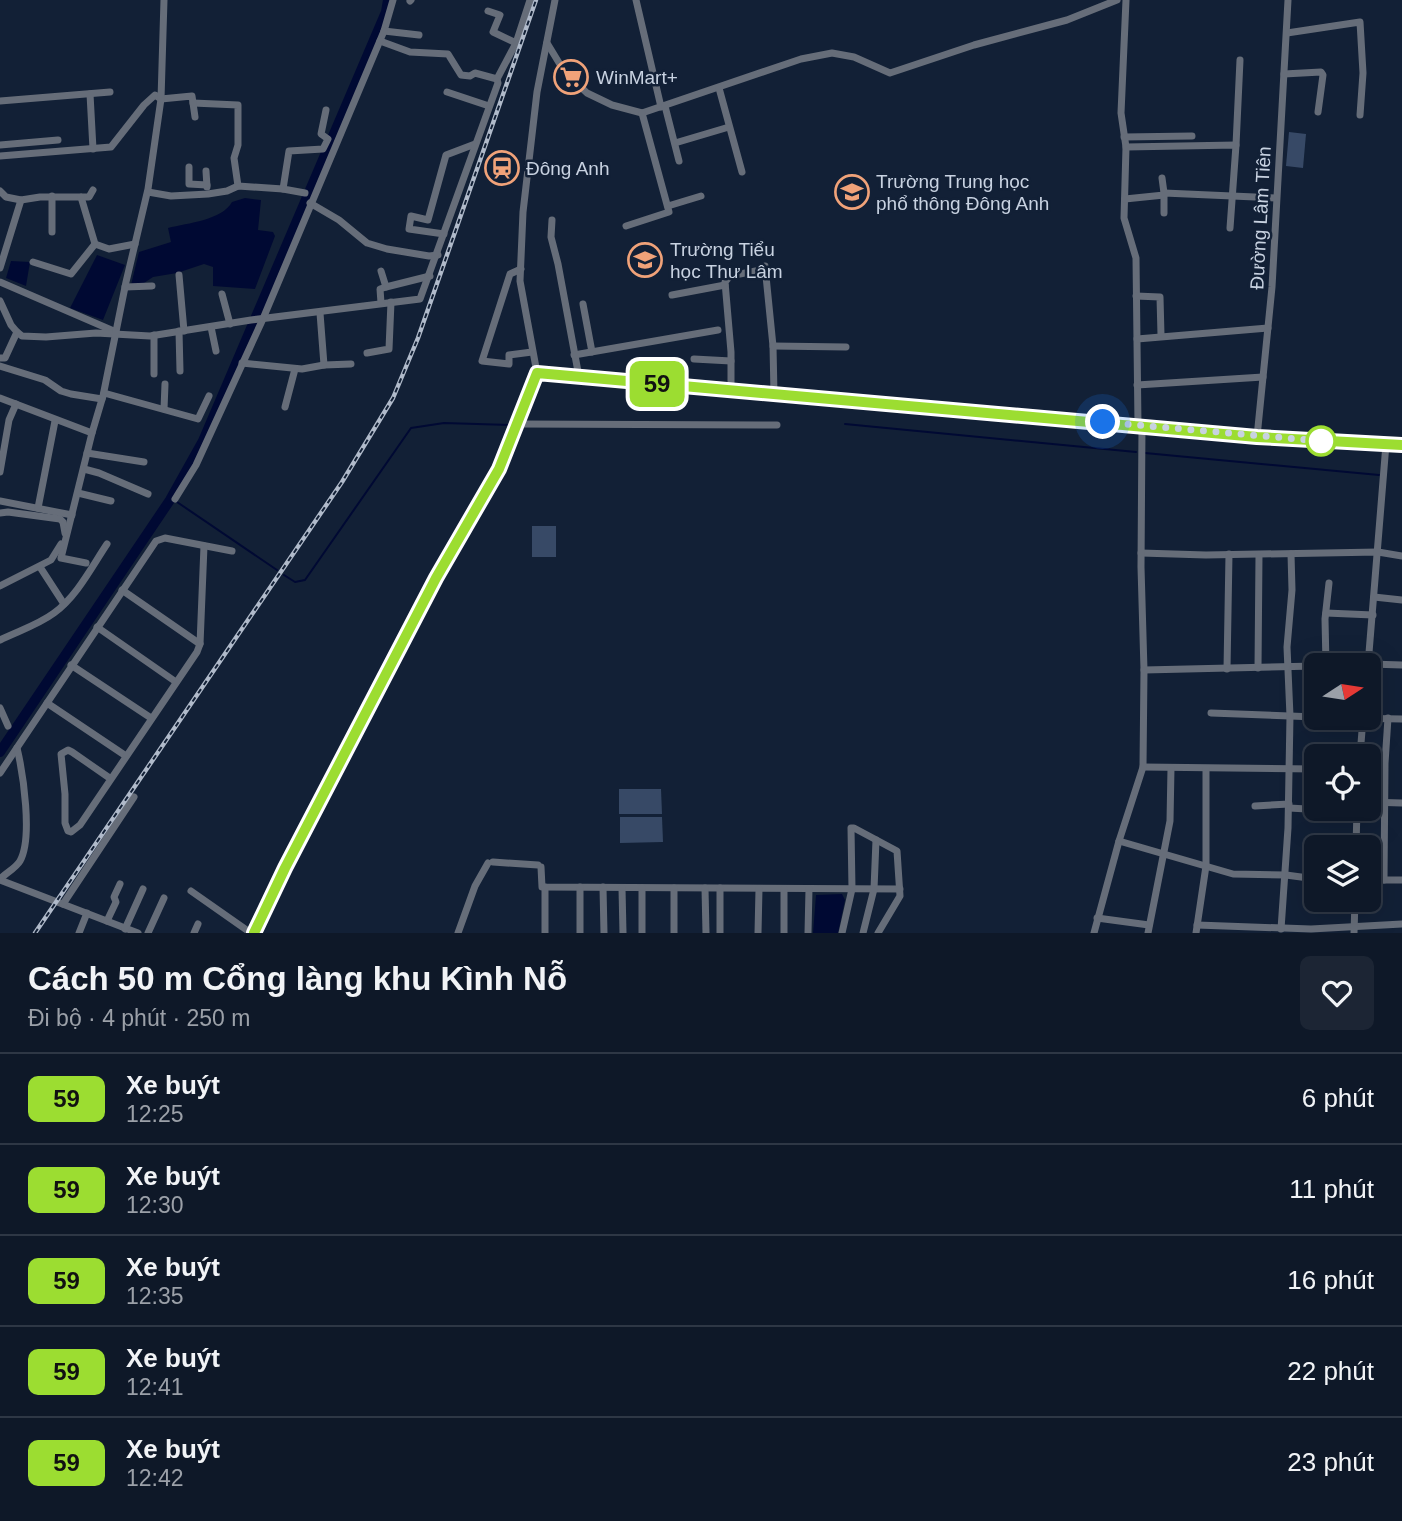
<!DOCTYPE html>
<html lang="vi">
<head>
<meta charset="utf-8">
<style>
  :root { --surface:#0e1828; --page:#1c2534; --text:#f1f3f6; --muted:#9ba0a8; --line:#2e3745 }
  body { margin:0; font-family:Arial,sans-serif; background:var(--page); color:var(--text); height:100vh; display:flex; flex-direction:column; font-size:26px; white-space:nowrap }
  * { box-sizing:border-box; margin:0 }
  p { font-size:23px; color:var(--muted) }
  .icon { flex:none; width:38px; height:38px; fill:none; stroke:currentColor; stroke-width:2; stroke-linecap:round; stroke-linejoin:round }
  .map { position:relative; height:933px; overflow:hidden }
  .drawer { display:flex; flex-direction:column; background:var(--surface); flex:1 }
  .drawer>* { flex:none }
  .badge { padding:0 14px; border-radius:10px; font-size:24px; line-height:46px }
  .needle { width:46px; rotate:78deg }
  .buttons { position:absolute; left:1304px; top:653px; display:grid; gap:14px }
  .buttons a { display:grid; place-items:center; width:77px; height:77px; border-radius:10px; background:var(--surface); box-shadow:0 7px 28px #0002,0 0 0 2px var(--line); font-size:35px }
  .you { position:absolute; width:35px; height:35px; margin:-18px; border:5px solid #fff; border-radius:50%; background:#1a73e8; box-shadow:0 0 0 10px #1a73e833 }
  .map>.badge { position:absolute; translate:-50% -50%; box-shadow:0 0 0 4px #fff }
  .round { display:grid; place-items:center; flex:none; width:74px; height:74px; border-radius:10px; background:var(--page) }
  .summary { display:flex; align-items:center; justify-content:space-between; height:119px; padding:0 28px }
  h1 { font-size:33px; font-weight:700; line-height:52px }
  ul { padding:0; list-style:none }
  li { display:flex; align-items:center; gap:21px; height:91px; padding:0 28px; border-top:2px solid var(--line) }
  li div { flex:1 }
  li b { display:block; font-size:26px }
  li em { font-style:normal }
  li .badge { min-width:77px; font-weight:700; text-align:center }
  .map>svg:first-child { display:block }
  .green { fill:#374966 }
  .water { fill:#000933 }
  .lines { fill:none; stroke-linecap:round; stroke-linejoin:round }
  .stream { stroke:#000933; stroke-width:2 }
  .river { stroke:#000933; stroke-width:10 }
  .minor { stroke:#666d79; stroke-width:7 }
  .rail-casing { stroke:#b0baca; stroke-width:4.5 }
  .rail { stroke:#122036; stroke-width:2; stroke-dasharray:5; stroke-linecap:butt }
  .line-casing { stroke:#fff; stroke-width:16 }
  .line { stroke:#9cdd31; stroke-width:10 }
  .walk { stroke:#c8d2e1; stroke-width:7; stroke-dasharray:0 12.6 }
  .stop-dot { fill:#fff; stroke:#9cdd31; stroke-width:3.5 }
  .labels { text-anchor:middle; stroke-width:5; stroke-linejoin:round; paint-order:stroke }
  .poi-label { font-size:19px; fill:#c8d2e1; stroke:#122036; text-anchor:start }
  .street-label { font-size:19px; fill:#c8d2e1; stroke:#122036 }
</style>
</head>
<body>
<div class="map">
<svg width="1402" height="933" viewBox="0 0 1402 933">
  <rect width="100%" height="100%" fill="#122036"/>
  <!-- green -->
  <g class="green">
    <path d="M 1289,132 L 1306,134 L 1303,168 L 1286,166 Z"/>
    <rect x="532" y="526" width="24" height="31"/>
    <path d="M 619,789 L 661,789 L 662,814 L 619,814 Z"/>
    <path d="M 620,817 L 662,817 L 663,842 L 620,843 Z"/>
  </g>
  <!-- water -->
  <g class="water">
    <path d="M 245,198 L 261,200 L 258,230 L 273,232 L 275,236 L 255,289 L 213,286 L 213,267 L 204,264 L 177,273 L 153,277 L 141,285 L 131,285 L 139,252 L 171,242 L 168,228 C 188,223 222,220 232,202 Z"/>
    <path d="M 97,255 L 125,265 L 103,320 L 70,308 Z"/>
    <path d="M 11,261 L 30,262 L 26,286 L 6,278 Z"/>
    <path d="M 842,894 L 845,900 L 838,933 L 813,933 L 816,895 Z"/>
  </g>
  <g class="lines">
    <!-- stream -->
    <g class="stream">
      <path d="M 845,424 L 1136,452"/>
      <path d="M 1145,453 L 1379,475"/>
      <path d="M 177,502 L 277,570"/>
      <path d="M 284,575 L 295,582 L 305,580 L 411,428 L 444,423 L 512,425"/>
    </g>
    <!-- river -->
    <path class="river" d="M 0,752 L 170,500 L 203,441 L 386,12 L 388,0"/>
    <!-- minor -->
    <g class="minor">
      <path d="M 393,0 L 384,31 L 419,35"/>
      <path d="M 636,0 L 661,107"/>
      <path d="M 1126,0 L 1121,113 L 1126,147 L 1124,218 L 1136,258 L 1138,425"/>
      <path d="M 410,1 L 411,0"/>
      <path d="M 488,11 L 500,15 L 493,32 L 516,43"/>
      <path d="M 1287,33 L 1360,22 L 1363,73 L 1360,115"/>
      <path d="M 380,41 L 410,52 L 448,54 L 461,75 L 470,76 L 475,73 L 497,79"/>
      <path d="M 547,43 L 564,71 L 587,93 L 612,105 L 642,113 L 801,59 L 832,53 L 854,57 L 890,73 L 974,45 L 1067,20 L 1117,0"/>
      <path d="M 1284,74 L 1321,72 L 1323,75 L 1318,112"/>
      <path d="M 719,88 L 742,172"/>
      <path d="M 447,92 L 489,106"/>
      <path d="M 90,94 L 93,149"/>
      <path d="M 0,101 L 110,92"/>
      <path d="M 193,103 L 238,105 L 238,145 L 234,158 L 238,186"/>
      <path d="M 665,106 L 679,161"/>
      <path d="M 1124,137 L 1192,136"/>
      <path d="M 675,143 L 729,127"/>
      <path d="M 0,145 L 58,140"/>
      <path d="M 1236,145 L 1240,60"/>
      <path d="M 1126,147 L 1236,145 L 1230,228"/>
      <path d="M 0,156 L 111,147 L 144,105 L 155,95 L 161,99 L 192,96 L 195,117"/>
      <path d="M 189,167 L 189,184 L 207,185"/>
      <path d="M 206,171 L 207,187"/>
      <path d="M 1162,178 L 1164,193"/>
      <path d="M 0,191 L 6,197 L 21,200 L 40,197 L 89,197 L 93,190"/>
      <path d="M 148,192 L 171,196 L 208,194 L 227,191 L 238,186 L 283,189"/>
      <path d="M 305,193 L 283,189 L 289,151 L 323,149 L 328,139 L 321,134 L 326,110"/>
      <path d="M 1164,195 L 1164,213"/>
      <path d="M 52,196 L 52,232"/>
      <path d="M 81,197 L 95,244 L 109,249 L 135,244"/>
      <path d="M 1125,199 L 1164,195 L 1164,193 L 1276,198"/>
      <path d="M 310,203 L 339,220 L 367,243 L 387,249 L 429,256 L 438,255"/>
      <path d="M 668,206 L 701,196"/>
      <path d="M 552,220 L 551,237 L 558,264 L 579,377"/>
      <path d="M 626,226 L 669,212 L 642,113"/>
      <path d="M 444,234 L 409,229 L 411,216 L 428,220 L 446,155 L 475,144"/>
      <path d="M 33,262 L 71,274 L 95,244"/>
      <path d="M 765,266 L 773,346 L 774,394"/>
      <path d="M 0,268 L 21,200"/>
      <path d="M 521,269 L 510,274 L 482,361 L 509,364 L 509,355 L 532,352"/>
      <path d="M 381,271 L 386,287 L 430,276"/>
      <path d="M 179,275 L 184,331"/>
      <path d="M 0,282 L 116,332"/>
      <path d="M 125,287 L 152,286"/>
      <path d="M 222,294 L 230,324"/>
      <path d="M 672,295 L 725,285"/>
      <path d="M 1136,296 L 1160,297 L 1161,335"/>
      <path d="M 0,301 L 11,325 L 17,332 L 22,336 L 46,337 L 96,333 L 150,336 L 251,320 L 420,299 L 498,83 L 497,79 L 516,43 L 530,0"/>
      <path d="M 381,303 L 380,289 L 386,287"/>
      <path d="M 583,304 L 592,352"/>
      <path d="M 320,313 L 324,365"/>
      <path d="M 211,327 L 216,351"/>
      <path d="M 179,331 L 180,371"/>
      <path d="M 1137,339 L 1268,328"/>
      <path d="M 773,346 L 846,347"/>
      <path d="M 367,353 L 389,349 L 391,302"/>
      <path d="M 574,355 L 718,330"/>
      <path d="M 0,358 L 5,358 L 17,332"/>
      <path d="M 694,359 L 731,361"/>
      <path d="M 242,363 L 302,369 L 324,365 L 351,364"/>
      <path d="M 0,366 L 45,380 L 61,391 L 71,394 L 102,399"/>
      <path d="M 537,373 L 1257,437 L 1402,445"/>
      <path d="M 154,374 L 154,335"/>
      <path d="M 1137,385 L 1263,377"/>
      <path d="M 731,390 L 731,352 L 725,282 L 730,276 L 765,269"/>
      <path d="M 104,393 L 198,419 L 209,396"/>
      <path d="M 0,398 L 92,433"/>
      <path d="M 285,407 L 295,369"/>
      <path d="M 164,409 L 165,384"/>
      <path d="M 517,424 L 777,425"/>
      <path d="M 1257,437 L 1272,287 L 1288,0"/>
      <path d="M 87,453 L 144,462"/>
      <path d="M 84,469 L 99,473 L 148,494"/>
      <path d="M 0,472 L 9,420 L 16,404"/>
      <path d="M 78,493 L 111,501"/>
      <path d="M 175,499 L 196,465 L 262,321 L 384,31"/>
      <path d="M 0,501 L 72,515"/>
      <path d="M 38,508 L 55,421"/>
      <path d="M 0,513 L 8,512 L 60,519 L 63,522 L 65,533"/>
      <path d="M 1141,553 L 1206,555 L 1378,552 L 1402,556"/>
      <path d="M 86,563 L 61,558 L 92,433 L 103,396 L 126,282 L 148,189 L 161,99 L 164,0"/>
      <path d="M 40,567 L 64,604"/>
      <path d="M 0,586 L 51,560 L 61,544"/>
      <path d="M 122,590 L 200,644"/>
      <path d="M 1374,597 L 1402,600"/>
      <path d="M 1326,613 L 1373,615"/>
      <path d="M 97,627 L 176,682"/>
      <path d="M 0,640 C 18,631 38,625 54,613 C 77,596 91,568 107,544"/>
      <path d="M 1370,664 L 1402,665"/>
      <path d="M 71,665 L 151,718"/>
      <path d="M 1326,665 L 1325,619 L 1329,583"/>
      <path d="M 1368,665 L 1386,444"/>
      <path d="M 1258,668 L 1259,555"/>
      <path d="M 1227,669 L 1229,554"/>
      <path d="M 1144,670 L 1316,666"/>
      <path d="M 47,703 L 126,756"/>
      <path d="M 0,708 L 8,726"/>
      <path d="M 1211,713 L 1316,717"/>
      <path d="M 1347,718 L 1402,719"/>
      <path d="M 1360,756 L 1363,718"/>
      <path d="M 1143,767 L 1316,769"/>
      <path d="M 0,773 L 156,541 L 165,538 L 232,551"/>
      <path d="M 111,779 L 72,752 L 68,750 L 61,754 L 65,794 L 65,823 L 68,831 L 71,832 L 80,825 L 197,652 L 200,644 L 204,546"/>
      <path d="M 1368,802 L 1402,803"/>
      <path d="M 1255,806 L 1289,804"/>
      <path d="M 1289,808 L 1307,809"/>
      <path d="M 1119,841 L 1233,874 L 1286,875 L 1316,879"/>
      <path d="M 1356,847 L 1357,808"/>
      <path d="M 493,862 L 538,865"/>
      <path d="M 541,867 L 542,887 L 900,889"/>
      <path d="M 0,879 C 6,873 16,868 20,861 C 33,838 23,773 17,748"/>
      <path d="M 0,880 L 138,933"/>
      <path d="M 1368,880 L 1402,880"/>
      <path d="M 1384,880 L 1385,763 L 1388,718"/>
      <path d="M 580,887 L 580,933"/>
      <path d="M 603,887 L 604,933"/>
      <path d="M 622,888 L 623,933"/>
      <path d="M 705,888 L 706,933"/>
      <path d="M 720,888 L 720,933"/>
      <path d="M 784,889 L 784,933"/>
      <path d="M 191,891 L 251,933"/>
      <path d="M 63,904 L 134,797"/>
      <path d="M 1097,918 L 1149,925"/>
      <path d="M 107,921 L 116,902 L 114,897 L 120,884"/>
      <path d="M 1197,925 L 1311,929 L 1402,924"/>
      <path d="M 125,929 L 143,889"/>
      <path d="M 1281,929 L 1288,828 L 1290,716 L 1287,647 L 1292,590 L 1291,554"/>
      <path d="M 79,933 L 87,913"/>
      <path d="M 148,933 L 164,898"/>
      <path d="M 194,933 L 198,924"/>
      <path d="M 254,933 L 285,868 L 436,578 L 499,469 L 537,373 L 520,281 L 523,212 L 537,92 L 555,0"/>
      <path d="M 458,933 L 475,886 L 488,863"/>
      <path d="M 545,933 L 545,887"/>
      <path d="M 642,933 L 642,888"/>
      <path d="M 674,933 L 674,888"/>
      <path d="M 758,933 L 759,889"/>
      <path d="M 808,933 L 809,889"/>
      <path d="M 842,933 L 852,889 L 851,828 L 854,828 L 897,851 L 900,896 L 878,933"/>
      <path d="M 863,933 L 874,889 L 876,840"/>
      <path d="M 1094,933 L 1119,841 L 1143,767 L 1144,670 L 1141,567 L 1142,426"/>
      <path d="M 1148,933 L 1170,821 L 1171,768"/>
      <path d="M 1196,933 L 1206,866 L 1206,769"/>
      <path d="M 1354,933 L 1355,900"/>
    </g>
    <!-- rail casing -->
    <g class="rail-casing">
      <path id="rail" d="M 35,933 L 342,482 L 393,398 L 418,338 L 536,0"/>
    </g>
    <!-- rail -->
    <use href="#rail" class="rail"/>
  </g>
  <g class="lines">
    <!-- line casing -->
    <g class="line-casing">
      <path id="line" d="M 254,933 L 285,868 L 436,578 L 499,469 L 537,373 L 1257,437 L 1402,445"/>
    </g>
    <!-- line -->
    <use href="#line" class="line"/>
    <!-- walk -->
    <path class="walk" d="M 1103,422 L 1321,441"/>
  </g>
  <!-- icons -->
  <defs>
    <g id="supermarket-ring" transform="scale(1.75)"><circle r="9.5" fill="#122036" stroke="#f0a279" stroke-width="1.5"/><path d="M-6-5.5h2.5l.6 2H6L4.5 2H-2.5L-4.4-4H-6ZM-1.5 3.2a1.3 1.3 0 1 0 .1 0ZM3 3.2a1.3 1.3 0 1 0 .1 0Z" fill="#f0a279"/></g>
    <g id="station-ring" transform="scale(1.75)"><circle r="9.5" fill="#122036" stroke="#f0a279" stroke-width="1.5"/><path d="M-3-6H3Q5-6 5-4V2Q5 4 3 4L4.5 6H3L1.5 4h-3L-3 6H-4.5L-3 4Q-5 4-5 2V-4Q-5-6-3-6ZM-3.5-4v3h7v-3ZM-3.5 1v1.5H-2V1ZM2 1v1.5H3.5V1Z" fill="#f0a279"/></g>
    <g id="school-ring" transform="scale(1.75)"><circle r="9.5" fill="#122036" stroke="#f0a279" stroke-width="1.5"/><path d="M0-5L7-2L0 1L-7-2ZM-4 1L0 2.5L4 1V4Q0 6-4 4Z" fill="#f0a279"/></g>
  </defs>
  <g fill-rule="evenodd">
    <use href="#supermarket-ring" x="571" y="77"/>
    <use href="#station-ring" x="502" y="168"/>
    <use href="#school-ring" x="852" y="192"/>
    <use href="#school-ring" x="645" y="260"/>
  </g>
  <!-- markers -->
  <circle class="stop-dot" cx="1321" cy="441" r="14"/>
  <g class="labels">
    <!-- poi labels -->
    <g class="poi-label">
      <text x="596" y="84">WinMart+</text>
      <text x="526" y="175">Đông Anh</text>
      <text x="876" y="188">Trường Trung học<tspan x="876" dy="22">phổ thông Đông Anh</tspan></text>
      <text x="670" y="256">Trường Tiểu<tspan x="670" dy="22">học Thư Lâm</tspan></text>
    </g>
    <!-- street labels -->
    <g class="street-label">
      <text transform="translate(1260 218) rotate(-87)" y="7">Đường Lâm Tiên</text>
    </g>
  </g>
</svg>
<div class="buttons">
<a><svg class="needle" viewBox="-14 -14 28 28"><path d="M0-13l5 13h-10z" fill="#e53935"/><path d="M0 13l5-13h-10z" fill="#9ba0a8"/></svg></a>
<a><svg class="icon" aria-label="locate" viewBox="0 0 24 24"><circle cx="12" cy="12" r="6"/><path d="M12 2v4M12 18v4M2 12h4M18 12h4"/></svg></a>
<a><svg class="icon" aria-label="layers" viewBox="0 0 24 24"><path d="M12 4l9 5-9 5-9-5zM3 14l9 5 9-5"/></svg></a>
</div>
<div class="you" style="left:1103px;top:422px"></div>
<b class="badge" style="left:657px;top:384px;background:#9cdd31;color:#111">59</b>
</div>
<section class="drawer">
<div class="summary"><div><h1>Cách 50 m Cổng làng khu Kình Nỗ</h1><p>Đi bộ · 4 phút · 250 m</p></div><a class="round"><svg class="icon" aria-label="heart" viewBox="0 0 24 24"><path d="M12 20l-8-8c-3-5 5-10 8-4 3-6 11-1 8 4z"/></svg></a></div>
<ul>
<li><span class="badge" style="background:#9cdd31;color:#111">59</span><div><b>Xe buýt</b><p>12:25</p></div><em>6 phút</em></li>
<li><span class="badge" style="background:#9cdd31;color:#111">59</span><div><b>Xe buýt</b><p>12:30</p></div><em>11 phút</em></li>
<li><span class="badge" style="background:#9cdd31;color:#111">59</span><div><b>Xe buýt</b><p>12:35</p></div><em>16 phút</em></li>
<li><span class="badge" style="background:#9cdd31;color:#111">59</span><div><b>Xe buýt</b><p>12:41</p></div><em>22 phút</em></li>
<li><span class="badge" style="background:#9cdd31;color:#111">59</span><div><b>Xe buýt</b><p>12:42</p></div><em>23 phút</em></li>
</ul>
</section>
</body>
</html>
